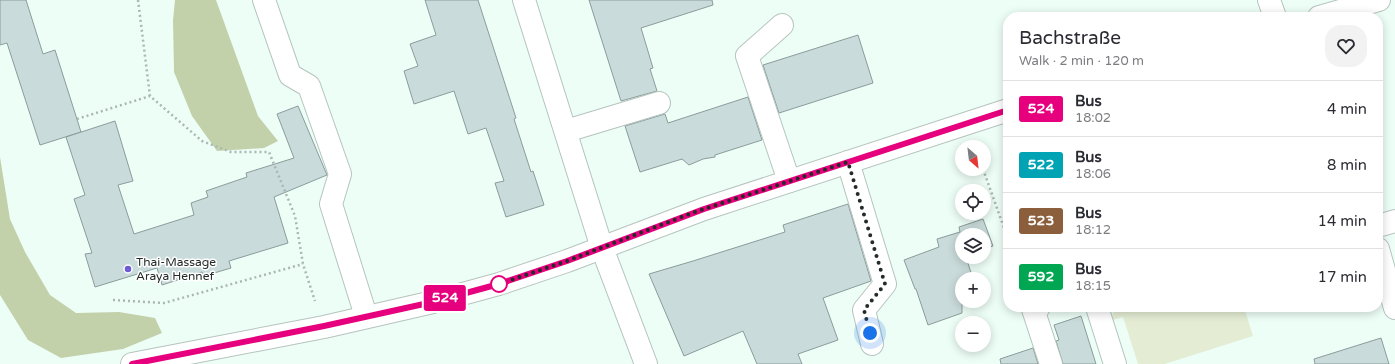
<!DOCTYPE html>
<html lang="en">
<head>
<meta charset="utf-8">
<style>
  :root { --surface:#fff; --page:#f2f2f3; --text:#2b2b33; --muted:#7c7c81; --line:#e1e1e2 }
  body { margin:0; font-family:"Varela Round",sans-serif; background:var(--page); color:var(--text); height:100vh; display:flex; flex-direction:column; font-size:15px; white-space:nowrap }
  * { box-sizing:border-box; margin:0 }
  p { font-size:13px; color:var(--muted) }
  .icon { flex:none; width:22px; height:22px; fill:none; stroke:currentColor; stroke-width:2; stroke-linecap:round; stroke-linejoin:round }
  .map { position:relative; flex:1; overflow:hidden }
  .sheet { position:absolute; left:1003px; top:12px; width:380px; height:300px; display:flex; flex-direction:column; background:var(--surface); border-radius:16px; box-shadow:0 2px 10px #0003 }
  .sheet>* { flex:none }
  .badge { padding:0 8px; border-radius:3px; font-size:14px; line-height:26px }
  .needle { width:26px; rotate:152deg }
  .controls { position:absolute; left:955px; top:140px; display:grid; gap:8px }
  .controls a { display:grid; place-items:center; width:36px; height:36px; border-radius:50%; background:var(--surface); box-shadow:0 2px 10px #0003; font-size:20px }
  .you { position:absolute; width:20px; height:20px; margin:-10px; border:3px solid #fff; border-radius:50%; background:#1a73e8; box-shadow:0 0 0 6px #1a73e833 }
  .map>.badge { position:absolute; translate:-50% -50%; box-shadow:0 0 0 2px #fff }
  .round { display:grid; place-items:center; flex:none; width:42px; height:42px; border-radius:16px; background:var(--page) }
  .overview { display:flex; align-items:center; justify-content:space-between; height:68px; padding:0 16px }
  h1 { font-size:19px; font-weight:600; line-height:30px }
  ul { padding:0; list-style:none }
  li { display:flex; align-items:center; gap:12px; height:56px; padding:0 16px; border-top:1px solid var(--line) }
  li div { flex:1 }
  li b { display:block; font-size:15px }
  li em { font-style:normal }
  li .badge { min-width:44px; font-weight:700; text-align:center }
  .map>svg:first-child { display:block }
  .green { fill:#e4edd4 }
  .forest { fill:#c3d1ab }
  .building { fill:#c9dbda; stroke:#8b9c9b }
  .lines { fill:none; stroke-linecap:round; stroke-linejoin:round }
  .minor-casing { stroke:#b5c4be; stroke-width:24 }
  .major-casing { stroke:#b5c4be; stroke-width:24 }
  .path { stroke:#aab7b2; stroke-width:2.5; stroke-dasharray:2 3; stroke-linecap:butt }
  .minor { stroke:#fff; stroke-width:22 }
  .major { stroke:#fff; stroke-width:22 }
  .line-casing { stroke:#fff; stroke-width:9 }
  .line { stroke:#e6007e; stroke-width:6 }
  .walk { stroke:#252b29; stroke-width:4; stroke-dasharray:0 7.2 }
  .poi-dot { fill:#6c5bd5; stroke:#fff; stroke-width:1.5 }
  .stop-dot { fill:#fff; stroke:#e6007e; stroke-width:2 }
  .labels { text-anchor:middle; stroke-width:3; stroke-linejoin:round; paint-order:stroke }
  .poi-label { font-size:12px; fill:#252b29; stroke:#fff; text-anchor:start }
</style>
</head>
<body>
<div class="map">
<svg width="1395" height="364" viewBox="0 0 1395 364">
  <rect width="100%" height="100%" fill="#edfef7"/>
  <!-- green -->
  <path class="green" d="M 1114,307 L 1244,307 L 1253,336 L 1165,364 L 1138,364 L 1123,317 L 1112,320 Z"/>
  <!-- forest -->
  <g class="forest">
    <path d="M 175,0 L 216,0 L 258,116 L 278,141 L 264,148 L 217,151 L 192,116 L 174,72 L 173,20 Z"/>
    <path d="M 0,157 L 10,219 L 25,252 L 50,295 L 76,313 L 119,312 L 155,318 L 162,333 L 123,349 L 61,358 L 28,340 L 0,295 Z"/>
  </g>
  <!-- building -->
  <g class="building">
    <path d="M 0,0 L 26,0 L 43,54 L 55,50 L 81,132 L 40,145 L 7,43 L 0,45 Z"/>
    <path d="M 425,0 L 478,0 L 516,118 L 514,119 L 531,172 L 533,171 L 544,205 L 506,217 L 495,183 L 504,181 L 486,128 L 468,134 L 454,91 L 414,104 L 404,71 L 418,66 L 410,44 L 436,35 Z"/>
    <path d="M 589,0 L 712,0 L 713,5 L 641,28 L 653,68 L 650,69 L 657,91 L 621,101 Z"/>
    <path d="M 858,35 L 873,83 L 779,113 L 763,65 Z"/>
    <path d="M 748,97 L 762,140 L 715,155 L 715,157 L 703,159 L 689,165 L 682,159 L 640,172 L 625,126 L 665,114 L 668,123 Z"/>
    <path d="M 298,106 L 327,175 L 274,197 L 288,243 L 229,261 L 231,268 L 204,276 L 202,272 L 162,285 L 157,268 L 95,287 L 85,254 L 92,253 L 74,199 L 85,195 L 66,137 L 115,121 L 133,181 L 118,185 L 134,234 L 194,215 L 191,203 L 208,197 L 206,191 L 247,177 L 246,173 L 294,158 L 277,114 Z"/>
    <path d="M 848,204 L 871,281 L 823,298 L 838,340 L 798,354 L 802,364 L 757,364 L 743,331 L 684,356 L 649,274 L 693,261 L 785,232 L 783,225 Z"/>
    <path d="M 983,219 L 993,246 L 984,249 L 984,235 L 962,235 L 962,257 L 966,257 L 973,279 L 962,279 L 962,313 L 928,325 L 916,289 L 915,289 L 904,260 L 939,247 L 937,239 L 960,232 L 959,227 Z"/>
    <path d="M 1081,316 L 1096,364 L 1063,364 L 1056,341 L 1059,340 L 1054,325 Z"/>
    <path d="M 1381,338 L 1389,364 L 1315,364 L 1314,359 Z"/>
    <path d="M 1033,348 L 1038,364 L 1001,364 L 1000,359 Z"/>
  </g>
  <g class="lines">
    <!-- minor casing -->
    <g class="minor-casing">
      <g id="minor">
        <path d="M 264,0 L 290,75 L 309,86 L 340,174 L 331,204 L 366,316"/>
        <path d="M 524,0 L 602,248 L 646,364"/>
        <path d="M 1269,0 L 1275,17"/>
        <path d="M 782,25 L 747,56 L 789,181"/>
        <path d="M 566,131 L 659,103"/>
        <path d="M 848,162 L 885,284 L 864,310 L 872,344"/>
        <path d="M 1378,226 L 1395,221"/>
        <path d="M 1378,249 L 1395,308"/>
        <path d="M 1039,307 L 1033,309 L 1051,364"/>
        <path d="M 1097,307 L 1115,364"/>
      </g>
    </g>
    <!-- major casing -->
    <g class="major-casing">
      <g id="major">
        <path d="M 1319,17 L 1379,0"/>
        <path d="M 132,364 L 324,327 L 433,302 L 499,284 L 567,261 L 704,209 L 1008,110"/>
      </g>
    </g>
    <!-- path -->
    <g class="path">
      <path d="M 138,0 L 150,96 L 202,141 L 231,152 L 269,152 L 295,216 L 303,264 L 315,301"/>
      <path d="M 77,119 L 150,96"/>
      <path d="M 983,169 L 1008,239"/>
      <path d="M 113,300 L 164,303 L 303,264"/>
    </g>
    <!-- minor -->
    <use href="#minor" class="minor"/>
    <!-- major -->
    <use href="#major" class="major"/>
  </g>
  <g class="lines">
    <!-- line casing -->
    <g class="line-casing">
      <path id="line" d="M 132,364 L 324,326 L 433,302 L 499,284 L 567,261 L 704,209 L 1008,110"/>
    </g>
    <!-- line -->
    <use href="#line" class="line"/>
    <!-- walk -->
    <path class="walk" d="M 499,284 L 567,261 L 692,213 L 848,162 L 885,284 L 864,310 L 870,333"/>
  </g>
  <!-- markers -->
  <circle class="poi-dot" cx="128" cy="269" r="4"/>
  <circle class="stop-dot" cx="499" cy="284" r="8"/>
  <g class="labels">
    <!-- poi labels -->
    <g class="poi-label">
      <text x="136" y="266">Thai-Massage<tspan x="136" dy="14">Araya Hennef</tspan></text>
    </g>
  </g>
</svg>
<div class="controls">
<a><svg class="needle" viewBox="-14 -14 28 28"><path d="M0-13l5 13h-10z" fill="#e53935"/><path d="M0 13l5-13h-10z" fill="#7c7c81"/></svg></a>
<a><svg class="icon" aria-label="locate" viewBox="0 0 24 24"><circle cx="12" cy="12" r="6"/><path d="M12 2v4M12 18v4M2 12h4M18 12h4"/></svg></a>
<a><svg class="icon" aria-label="layers" viewBox="0 0 24 24"><path d="M12 4l9 5-9 5-9-5zM3 14l9 5 9-5"/></svg></a>
<a>+</a>
<a>−</a>
</div>
<div class="you" style="left:870px;top:333px"></div>
<b class="badge" style="left:445px;top:298px;background:#e6007e;color:#fff">524</b>
<section class="sheet">
<div class="overview"><div><h1>Bachstraße</h1><p>Walk · 2 min · 120 m</p></div><a class="round"><svg class="icon" aria-label="heart" viewBox="0 0 24 24"><path d="M12 20l-8-8c-3-5 5-10 8-4 3-6 11-1 8 4z"/></svg></a></div>
<ul>
<li><span class="badge" style="background:#e6007e;color:#fff">524</span><div><b>Bus</b><p>18:02</p></div><em>4 min</em></li>
<li><span class="badge" style="background:#00a3b4;color:#fff">522</span><div><b>Bus</b><p>18:06</p></div><em>8 min</em></li>
<li><span class="badge" style="background:#8b5e3c;color:#fff">523</span><div><b>Bus</b><p>18:12</p></div><em>14 min</em></li>
<li><span class="badge" style="background:#00a651;color:#fff">592</span><div><b>Bus</b><p>18:15</p></div><em>17 min</em></li>
</ul>
</section>
</div>
</body>
</html>
